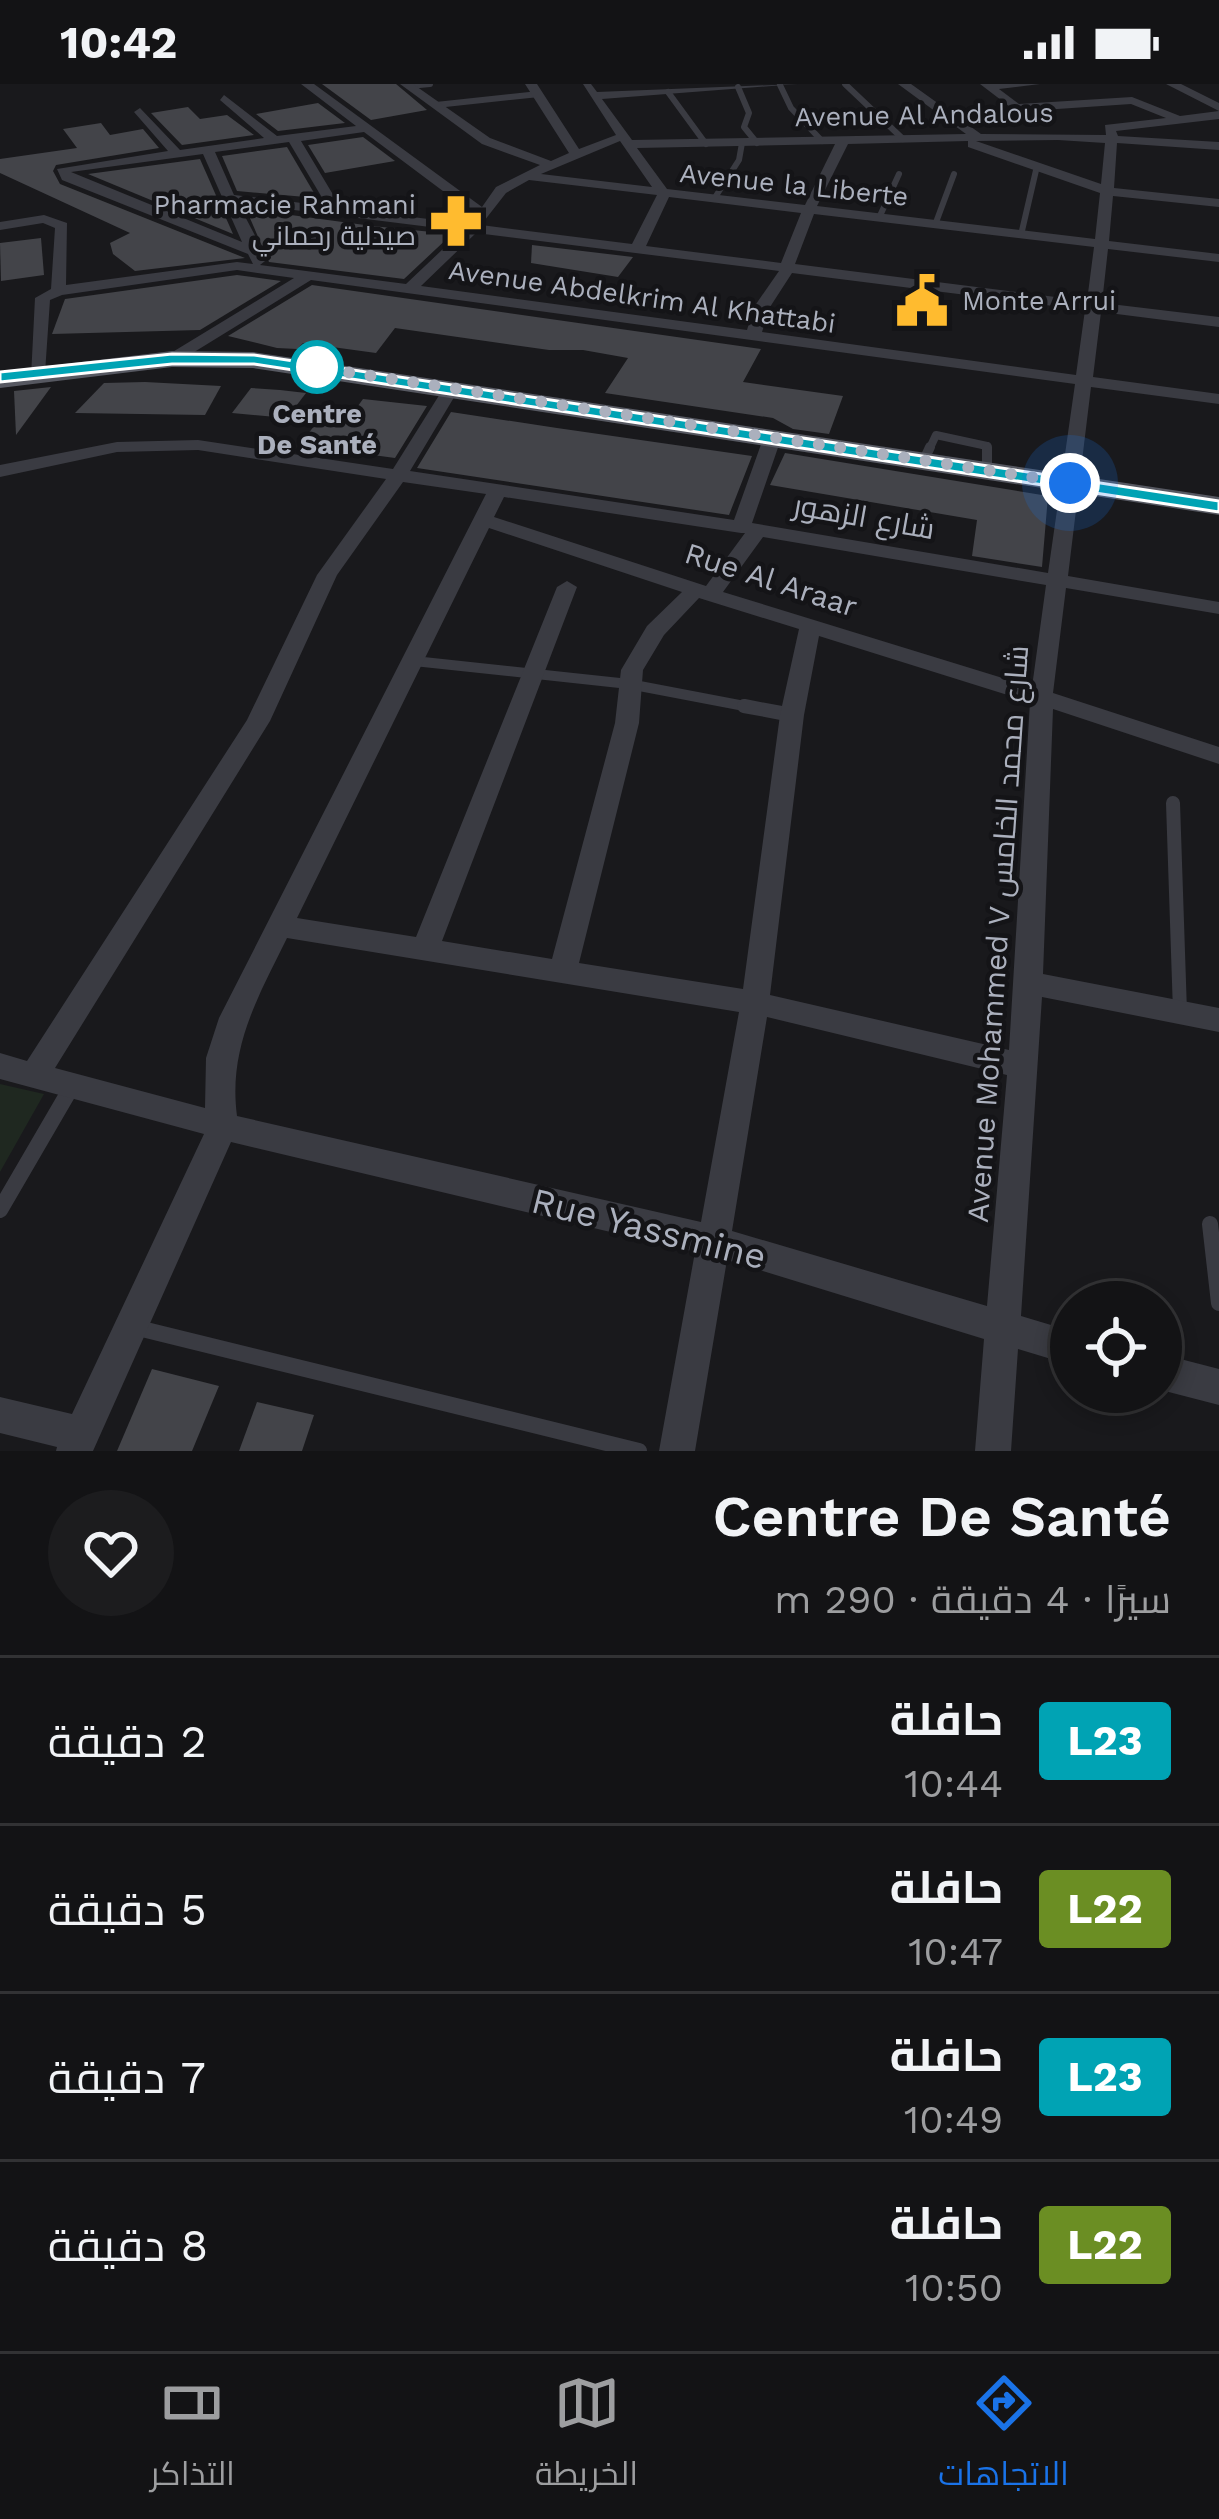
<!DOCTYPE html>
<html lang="ar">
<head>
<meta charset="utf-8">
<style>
  :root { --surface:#131315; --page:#1c1c1e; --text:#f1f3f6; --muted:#9d9ea0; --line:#323234; --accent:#1a73e8 }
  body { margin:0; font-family:"Work Sans",Cairo,sans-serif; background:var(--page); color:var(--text); direction:rtl; height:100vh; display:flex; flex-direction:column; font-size:45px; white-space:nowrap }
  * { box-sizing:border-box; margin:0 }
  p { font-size:39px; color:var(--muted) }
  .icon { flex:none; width:66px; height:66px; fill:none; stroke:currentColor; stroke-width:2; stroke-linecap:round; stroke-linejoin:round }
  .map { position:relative; height:1367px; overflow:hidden; direction:ltr }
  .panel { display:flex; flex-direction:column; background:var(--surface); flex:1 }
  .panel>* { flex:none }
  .badge { padding:0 24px; border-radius:9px; font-size:42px; line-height:78px }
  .tools { position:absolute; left:1050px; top:1197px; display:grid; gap:24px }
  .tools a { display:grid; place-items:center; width:132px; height:132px; border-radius:50%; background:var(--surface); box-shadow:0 6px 18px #0003,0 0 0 3px var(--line); font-size:60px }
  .you { position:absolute; width:60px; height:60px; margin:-30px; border:9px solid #fff; border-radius:50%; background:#1a73e8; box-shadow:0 0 0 18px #1a73e833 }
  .map>.badge { position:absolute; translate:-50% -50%; box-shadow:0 0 0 6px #fff }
  .round { display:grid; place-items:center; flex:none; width:126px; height:126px; border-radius:63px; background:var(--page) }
  .overview { display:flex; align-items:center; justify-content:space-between; height:204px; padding:0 48px }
  h1 { font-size:57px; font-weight:600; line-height:90px }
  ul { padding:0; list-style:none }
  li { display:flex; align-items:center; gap:36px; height:168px; padding:0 48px; border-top:3px solid var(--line) }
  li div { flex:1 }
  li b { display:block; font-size:45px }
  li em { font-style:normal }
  li .badge { min-width:132px; font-weight:700; text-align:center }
  .status { display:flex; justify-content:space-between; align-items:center; height:84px; padding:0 60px; background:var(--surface); direction:ltr }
  .status svg { height:33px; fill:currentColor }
  .menu { display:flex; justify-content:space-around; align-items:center; height:168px; border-top:3px solid var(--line); background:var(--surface); font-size:33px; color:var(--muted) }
  .menu a { display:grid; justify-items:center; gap:6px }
  .menu .selected { color:var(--accent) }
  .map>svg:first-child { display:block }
  .green { fill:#1f2820 }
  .building { fill:#434449 }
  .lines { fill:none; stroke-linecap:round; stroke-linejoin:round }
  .lane-far4 { stroke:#3a3b42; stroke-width:6 }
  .lane-far3 { stroke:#3a3b42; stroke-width:8 }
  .lane-far2 { stroke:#3a3b42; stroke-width:10 }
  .lane-far1 { stroke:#3a3b42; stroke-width:14 }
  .lane { stroke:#3a3b42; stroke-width:16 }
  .street { fill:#3a3b42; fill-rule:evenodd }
  .primary { fill:#565861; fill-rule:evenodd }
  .line { fill:#00a3b4; stroke:#fff; stroke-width:3 }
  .walk { stroke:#abb0bd; stroke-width:12; stroke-dasharray:0 21.6 }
  .stop-dot { fill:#fff; stroke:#00a3b4; stroke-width:6 }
  .labels { text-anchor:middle; stroke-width:9; stroke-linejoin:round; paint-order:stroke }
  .far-street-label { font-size:27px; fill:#abb0bd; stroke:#141417 }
  .far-poi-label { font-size:27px; fill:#abb0bd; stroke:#141417; text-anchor:end }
  .far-stop-label { font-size:27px; font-weight:bold; fill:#abb0bd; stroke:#141417 }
  .street-label { font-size:30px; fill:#abb0bd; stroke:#141417 }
  .near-street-label { font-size:36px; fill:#abb0bd; stroke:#141417 }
</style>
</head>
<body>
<div class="status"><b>10:42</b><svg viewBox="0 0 49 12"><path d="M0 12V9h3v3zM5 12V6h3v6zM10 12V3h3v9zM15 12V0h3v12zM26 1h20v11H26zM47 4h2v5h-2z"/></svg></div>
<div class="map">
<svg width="1219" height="1367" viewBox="0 0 1219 1367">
  <rect width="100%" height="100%" fill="#19191c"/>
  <!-- green -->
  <path class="green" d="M 0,1000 L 44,1010 L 0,1088 Z"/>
  <!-- building -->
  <g class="building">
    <path d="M 322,0 L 396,0 L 427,26 L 371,36 Z"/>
    <path d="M 318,19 L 345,39 L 278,47 L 256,30 Z"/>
    <path d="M 188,23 L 200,35 L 227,31 L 254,51 L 182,61 L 151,29 Z"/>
    <path d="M 101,39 L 110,51 L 143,45 L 159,64 L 56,81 L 53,87 L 60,100 L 245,174 L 135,187 L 113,170 L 110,159 L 130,149 L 0,89 L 0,75 L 77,64 L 63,45 Z"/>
    <path d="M 363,53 L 395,77 L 325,89 L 308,61 Z"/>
    <path d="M 287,63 L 317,114 L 237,107 L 222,72 Z"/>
    <path d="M 200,75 L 233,150 L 88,90 Z"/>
    <path d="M 246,125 L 372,142 L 452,150 L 404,195 L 269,178 Z"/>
    <path d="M 41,154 L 44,191 L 1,197 L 0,159 Z"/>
    <path d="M 532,161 L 633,173 L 618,193 L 531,179 Z"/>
    <path d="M 237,191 L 281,197 L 200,246 L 52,250 L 65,215 Z"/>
    <path d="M 312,201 L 761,265 L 743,298 L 843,312 L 829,350 L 793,345 L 773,334 L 605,309 L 628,274 L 583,266 L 549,266 L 395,244 L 376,269 L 303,259 L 297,265 L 277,264 L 228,252 Z"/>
    <path d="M 104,299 L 145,298 L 221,302 L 205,331 L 75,329 Z"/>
    <path d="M 51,303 L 16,351 L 14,307 Z"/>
    <path d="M 251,304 L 280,306 L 306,309 L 287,334 L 232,329 Z"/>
    <path d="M 363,315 L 427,322 L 395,374 L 299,361 L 319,336 L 345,340 Z"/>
    <path d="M 451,328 L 557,344 L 752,372 L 729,431 L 417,384 Z"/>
    <path d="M 785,369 L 1048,412 L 1042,483 L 972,472 L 977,436 L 770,401 Z"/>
    <path d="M 152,1285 L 219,1302 L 192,1367 L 117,1367 Z"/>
    <path d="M 257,1318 L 314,1331 L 302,1367 L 239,1367 Z"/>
  </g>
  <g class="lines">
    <!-- lane-far4 -->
    <g class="lane-far4">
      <path d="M 845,0 L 903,55"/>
      <path d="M 780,1 L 791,24 L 822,57"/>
      <path d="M 409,2 L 430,0"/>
      <path d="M 738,3 L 749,29 L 744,43 L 757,59"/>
      <path d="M 668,8 L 706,60"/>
      <path d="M 436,21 L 539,10"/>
      <path d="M 714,115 L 739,76 L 742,59"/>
      <path d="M 879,134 L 899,90"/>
      <path d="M 935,141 L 954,90"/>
      <path d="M 1021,151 L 1037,82"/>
    </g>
    <!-- lane-far3 -->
    <path class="lane-far3" d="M 929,366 L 936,351 L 987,362 L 987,366"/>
    <!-- lane-far2 -->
    <g class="lane-far2">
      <path d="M 987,363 L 987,385"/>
      <path d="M 924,376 L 930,363"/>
      <path d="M 414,577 L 629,600 L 760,625"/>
    </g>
    <!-- lane-far1 -->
    <g class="lane-far1">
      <path d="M 744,622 L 792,631"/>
      <path d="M 1173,719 L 1180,928"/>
    </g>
    <!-- lane -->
    <g class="lane">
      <path d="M 0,1126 L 71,1004"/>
      <path d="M 1210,1140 L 1219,1219"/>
      <path d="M 134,1243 L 639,1367"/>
    </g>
    <!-- street -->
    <g class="street">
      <path d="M 301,0 L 314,0 L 482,123 L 496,103 L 540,81 L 482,60 L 400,0 L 413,0 L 490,54 L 551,77 L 569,69 L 525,0 L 537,0 L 579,65 L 616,51 L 583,0 L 591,0 L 597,8 L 798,0 L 602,15 L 632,56 L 966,50 L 898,0 L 911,0 L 981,50 L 1106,51 L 1105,41 L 1166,34 L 1131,20 L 1028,27 L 1033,32 L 1027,36 L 980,0 L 1040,0 L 999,5 L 1019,20 L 1132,13 L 1180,32 L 1219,27 L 1166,0 L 1181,0 L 1219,19 L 1219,35 L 1116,47 L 1118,52 L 1219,58 L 1219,66 L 1117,59 L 1114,104 L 1219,115 L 1219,123 L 1113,112 L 1109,157 L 1219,170 L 1219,178 L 1108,165 L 1102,219 L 1219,233 L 1219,243 L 1101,228 L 1093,293 L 1219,310 L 1219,320 L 1091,303 L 1068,492 L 1219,518 L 1219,530 L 1066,504 L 1053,609 L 1219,663 L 1219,680 L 1053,625 L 1043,890 L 1219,924 L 1219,948 L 1042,913 L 1021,1232 L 1071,1247 L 1071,1281 L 1018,1265 L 1011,1367 L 975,1367 L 984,1255 L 727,1176 L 695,1367 L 659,1367 L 695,1168 L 231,1058 L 93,1367 L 56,1367 L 57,1363 L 0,1349 L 0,1313 L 72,1330 L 204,1050 L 0,995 L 0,969 L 27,977 L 247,636 L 317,491 L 386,395 L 198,366 L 117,368 L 0,393 L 0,381 L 117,358 L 198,356 L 393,385 L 443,305 L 451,300 L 459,305 L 410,387 L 734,436 L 764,352 L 773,347 L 782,352 L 752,439 L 1048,489 L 1075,300 L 311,196 L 178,278 L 166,278 L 166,272 L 294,194 L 237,186 L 62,211 L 50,216 L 45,289 L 31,293 L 35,214 L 51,205 L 55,144 L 43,139 L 0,146 L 0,138 L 44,131 L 67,139 L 66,201 L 237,178 L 253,180 L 248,170 L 62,96 L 57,85 L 168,67 L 134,28 L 140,24 L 180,66 L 264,54 L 220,16 L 224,11 L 277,52 L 356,42 ZM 364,48 L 475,131 L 468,140 L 341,124 L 301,57 ZM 1058,56 L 1105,59 L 1101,100 L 976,57 ZM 620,57 L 652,103 L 541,90 ZM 968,57 L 968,63 L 1100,109 L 1095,155 L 817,122 L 848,60 ZM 289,58 L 327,122 L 234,111 L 215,68 ZM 835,60 L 805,121 L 667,105 L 637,64 ZM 203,70 L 242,158 L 71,88 ZM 529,96 L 657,111 L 632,160 L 481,141 L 506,109 ZM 669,113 L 801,129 L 781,179 L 646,162 ZM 238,119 L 462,147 L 406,200 L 260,181 L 265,177 L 264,169 ZM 814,130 L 1094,163 L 1087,217 L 795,180 ZM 476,149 L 779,187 L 754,223 L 747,246 L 421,202 ZM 792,189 L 1085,226 L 1076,291 L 762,248 L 770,223 ZM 403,398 L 486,410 L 219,934 L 206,974 L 205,1024 L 55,984 L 270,637 L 337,491 ZM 504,413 L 741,449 L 745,449 L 706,502 L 494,433 ZM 489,444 L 682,508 L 647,542 L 621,586 L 615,639 L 552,875 L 442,857 L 577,503 L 567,497 L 557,503 L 416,853 L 297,834 ZM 763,453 L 1046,501 L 1032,603 L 723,508 ZM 699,514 L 799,545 L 780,631 L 743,905 L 579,879 L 639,639 L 643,586 L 664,551 ZM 819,552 L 1030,618 L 1009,966 L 770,911 L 804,631 ZM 287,854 L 739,928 L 701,1138 L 237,1032 C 228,964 258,913 287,854 ZM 767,933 L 1007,991 L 987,1222 L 732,1147 Z"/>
      <path d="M 1161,1270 L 1219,1285 L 1219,1321 L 1161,1306 Z"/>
    </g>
    <!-- primary -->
    <path class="primary" d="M 172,267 L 253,268 L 1219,413 L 1219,431 L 253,284 L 172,283 L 0,304 L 0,288 Z"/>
  </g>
  <!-- line -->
  <path class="line" d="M 172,270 L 254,271 L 1219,417 L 1219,428 L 254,280 L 172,280 L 0,298 L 0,288 Z"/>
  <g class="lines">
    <!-- walk -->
    <path class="walk" d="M 317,283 L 301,281 L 1070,399"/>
  </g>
  <!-- icons -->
  <defs>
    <g id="pharmacy-bare" transform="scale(4.14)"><path d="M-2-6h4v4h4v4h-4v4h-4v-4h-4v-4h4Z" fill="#ffbb2f" stroke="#141417" stroke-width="2.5" paint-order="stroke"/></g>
    <g id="civic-bare" transform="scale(4.14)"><path d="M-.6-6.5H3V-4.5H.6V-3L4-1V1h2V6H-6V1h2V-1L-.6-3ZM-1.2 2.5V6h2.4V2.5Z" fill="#ffbb2f" stroke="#141417" stroke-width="2.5" paint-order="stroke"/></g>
  </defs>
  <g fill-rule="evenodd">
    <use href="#pharmacy-bare" x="456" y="137"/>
    <use href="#civic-bare" x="922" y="217"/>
  </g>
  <!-- markers -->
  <circle class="stop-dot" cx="317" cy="283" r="24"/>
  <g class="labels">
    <!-- far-street labels -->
    <g class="far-street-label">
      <text transform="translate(924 31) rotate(-1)" y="9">Avenue Al Andalous</text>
      <text transform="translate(794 101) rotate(6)" y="9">Avenue la Liberte</text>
      <text transform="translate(642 213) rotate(8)" y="9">Avenue Abdelkrim Al Khattabi</text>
    </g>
    <!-- far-poi labels -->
    <g class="far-poi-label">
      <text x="416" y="130">Pharmacie Rahmani<tspan x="416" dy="31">صيدلية رحماني</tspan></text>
      <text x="962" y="226" text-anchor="start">Monte Arrui</text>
    </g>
    <!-- far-stop labels -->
    <g class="far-stop-label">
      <text x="317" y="339">Centre<tspan x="317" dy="31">De Santé</tspan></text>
    </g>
    <!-- street labels -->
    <g class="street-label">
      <text transform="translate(864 433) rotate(10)" y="10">شارع الزهور</text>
      <text transform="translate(771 496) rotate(18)" y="10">Rue Al Araar</text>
      <text transform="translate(998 850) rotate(-86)" y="10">Avenue Mohammed V شارع محمد الخامس</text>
    </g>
    <!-- near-street labels -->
    <g class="near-street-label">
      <text transform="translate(649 1144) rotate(14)" y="13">Rue Yassmine</text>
    </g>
  </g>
</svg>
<div class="tools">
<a><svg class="icon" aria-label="locate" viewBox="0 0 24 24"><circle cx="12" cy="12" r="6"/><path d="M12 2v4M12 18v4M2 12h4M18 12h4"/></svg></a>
</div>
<div class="you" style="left:1070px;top:399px"></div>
</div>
<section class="panel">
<div class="overview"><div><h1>Centre De Santé</h1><p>سيرًا · 4 دقيقة · 290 m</p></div><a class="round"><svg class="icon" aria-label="heart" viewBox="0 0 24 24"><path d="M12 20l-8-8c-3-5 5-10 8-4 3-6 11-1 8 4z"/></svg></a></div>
<ul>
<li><span class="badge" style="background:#00a3b4;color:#fff">L23</span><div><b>حافلة</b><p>10:44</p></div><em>2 دقيقة</em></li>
<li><span class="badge" style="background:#6b8e23;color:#fff">L22</span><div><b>حافلة</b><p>10:47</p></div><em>5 دقيقة</em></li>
<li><span class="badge" style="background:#00a3b4;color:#fff">L23</span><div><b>حافلة</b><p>10:49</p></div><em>7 دقيقة</em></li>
<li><span class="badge" style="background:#6b8e23;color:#fff">L22</span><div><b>حافلة</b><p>10:50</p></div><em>8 دقيقة</em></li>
</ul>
</section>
<nav class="menu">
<a class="selected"><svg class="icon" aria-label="directions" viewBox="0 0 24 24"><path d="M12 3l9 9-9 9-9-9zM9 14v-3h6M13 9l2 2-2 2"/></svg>الاتجاهات</a>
<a><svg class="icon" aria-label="map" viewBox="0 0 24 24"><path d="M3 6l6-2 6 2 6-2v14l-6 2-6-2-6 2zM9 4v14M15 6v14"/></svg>الخريطة</a>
<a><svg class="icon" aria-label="tickets" viewBox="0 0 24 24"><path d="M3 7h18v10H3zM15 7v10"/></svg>التذاكر</a>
</nav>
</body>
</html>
